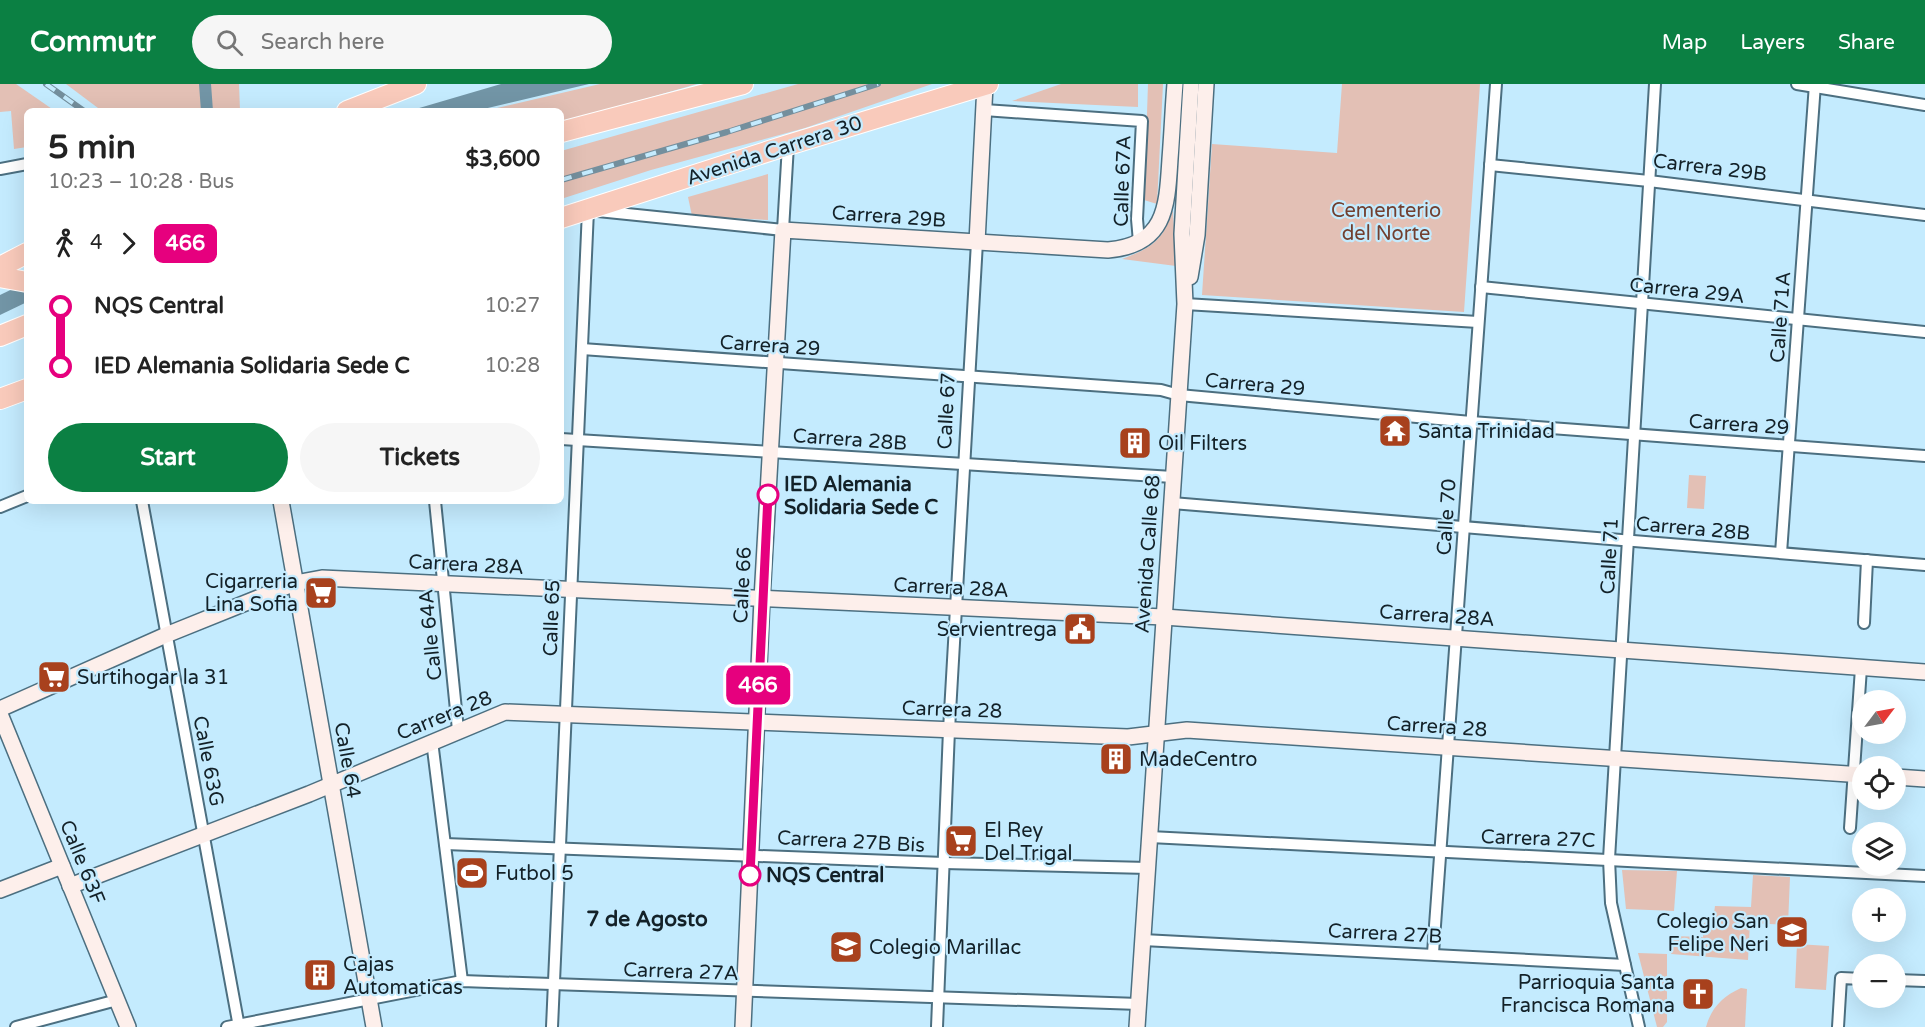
<!DOCTYPE html>
<html lang="en">
<head>
<meta charset="utf-8">
<style>
  :root { --surface:#fff; --page:#f6f6f6; --text:#222; --muted:#767676; --accent:#0b8043 }
  body { margin:0; font-family:"Varela Round",sans-serif; background:var(--page); color:var(--text); height:100vh; display:flex; flex-direction:column; font-size:22px; white-space:nowrap }
  * { box-sizing:border-box; margin:0 }
  p { font-size:20px; color:var(--muted) }
  .icon { flex:none; width:33px; height:33px; fill:none; stroke:currentColor; stroke-width:2; stroke-linecap:round; stroke-linejoin:round }
  .map { position:relative; flex:1; overflow:hidden }
  .panel { position:absolute; left:24px; top:24px; width:540px; height:396px; display:flex; flex-direction:column; background:var(--surface); border-radius:9px; box-shadow:0 6px 24px #0002 }
  .panel>* { flex:none }
  .badge { padding:0 12px; border-radius:9px; font-size:21px; line-height:39px }
  .needle { width:39px; rotate:58deg }
  .buttons { position:absolute; left:1852px; top:606px; display:grid; gap:12px }
  .buttons a { display:grid; place-items:center; width:54px; height:54px; border-radius:50%; background:var(--surface); box-shadow:0 6px 24px #0002; font-size:30px }
  .map>.badge { position:absolute; translate:-50% -50%; box-shadow:0 0 0 3px #fff }
  .legs { display:flex; align-items:center; gap:9px; height:66px; padding:0 24px; font-size:20px }
  .legs p { margin-inline-start:auto }
  .head { display:flex; align-items:center; justify-content:space-between; height:102px; padding:0 24px }
  h1 { font-size:33px; font-weight:700; line-height:45px }
  .action { display:flex; gap:12px; margin-top:auto; padding:12px 24px }
  .action a { flex:1; height:69px; border-radius:36px; background:var(--accent); color:#fff; font-size:24px; font-weight:700; line-height:69px; text-align:center }
  .action a+a { background:var(--page); color:var(--text) }
  ul { padding:0 24px; list-style:none }
  li { display:flex; align-items:center; gap:21px; height:60px; font-size:22px }
  li i { display:grid; place-items:center; width:9px; height:100%; margin:0 8px; background:currentColor }
  li i::after { content:''; width:15px; height:15px; margin:-8px; border:4px solid; border-radius:50%; background:var(--surface) }
  li p { margin-inline-start:auto }
  li:first-child i { background:linear-gradient(#0000 50%,currentColor 0) }
  li:last-child i { background:linear-gradient(currentColor 50%,#0000 0) }
  header { display:flex; align-items:center; gap:36px; box-sizing:border-box; height:84px; padding:0 30px; background:var(--accent); color:#fff }
  header strong { font-size:28px }
  nav { display:flex; gap:33px; margin-inline-start:auto; font-size:21px }
  .search { width:420px; height:54px; background:var(--page); display:flex; align-items:center; gap:15px; box-sizing:border-box; padding:0 21px; border-radius:33px; color:var(--muted); font-size:22px }
  .map>svg:first-child { display:block }
  .green { fill:#e3c0b5 }
  .water { fill:#7295a6 }
  .lines { fill:none; stroke-linecap:round; stroke-linejoin:round }
  .canal { stroke:#7295a6; stroke-width:12 }
  .street-casing { stroke:#4c6f80; stroke-width:14 }
  .secondary-casing { stroke:#4c6f80; stroke-width:18 }
  .highway-casing { stroke:#fff; stroke-width:22 }
  .street { stroke:#fff; stroke-width:10 }
  .secondary { stroke:#fdefeb; stroke-width:15 }
  .highway { stroke:#f9cabb; stroke-width:20 }
  .rail-casing { stroke:#748f9d; stroke-width:6 }
  .rail { stroke:#c4ebfe; stroke-width:4; stroke-dasharray:11; stroke-linecap:butt }
  .line-1-casing { stroke:#fff; stroke-width:14 }
  .line-1 { stroke:#e6007e; stroke-width:9 }
  .stop-1-dot { fill:#fff; stroke:#e6007e; stroke-width:3 }
  .labels { text-anchor:middle; stroke-width:4.5; stroke-linejoin:round; paint-order:stroke }
  .street-label { font-size:20px; fill:#132128; stroke:#c4ebfe }
  .park-label { font-size:20px; fill:#723f2f; stroke:#c4ebfe }
  .poi-label { font-size:20px; fill:#132128; stroke:#c4ebfe; text-anchor:start }
  .stop-label { font-size:20px; font-weight:bold; fill:#132128; stroke:#c4ebfe; text-anchor:start }
  .neighbourhood-label { font-size:21px; font-weight:bold; fill:#132128; stroke:#c4ebfe }
</style>
</head>
<body>
<header>
<strong>Commutr</strong>
<div class="search"><svg class="icon" aria-label="search" viewBox="0 0 24 24"><circle cx="10" cy="10" r="6"/><path d="M15 15l6 6"/></svg>Search here</div>
<nav><a>Map</a><a>Layers</a><a>Share</a></nav>
</header>
<div class="map">
<svg width="1925" height="943" viewBox="0 0 1925 943">
  <rect width="100%" height="100%" fill="#c4ebfe"/>
  <!-- green -->
  <g class="green">
    <path d="M 0,0 L 16,0 L 55,27 L 27,27 L 27,63 L 14,65 L 11,27 L 0,28 Z"/>
    <path d="M 66,0 L 239,0 L 240,27 L 102,27 Z"/>
    <path d="M 600,0 L 697,0 L 561,39 L 561,27 L 484,27 Z"/>
    <path d="M 798,0 L 932,0 L 805,44 L 651,86 L 561,115 L 561,67 Z"/>
    <path d="M 1061,0 L 1138,0 L 1138,23 L 1012,17 Z"/>
    <path d="M 1148,0 L 1163,0 L 1157,120 L 1144,116 Z"/>
    <path d="M 1342,0 L 1480,0 L 1464,228 L 1202,211 L 1212,60 L 1337,69 Z"/>
    <path d="M 768,90 L 768,136 L 692,132 L 688,113 Z"/>
    <path d="M 1173,126 L 1176,182 L 1122,175 C 1151,164 1163,157 1173,126 Z"/>
    <path d="M 1689,391 L 1706,392 L 1704,425 L 1687,424 Z"/>
    <path d="M 1622,786 L 1677,787 L 1674,827 L 1626,825 Z"/>
    <path d="M 1753,791 L 1790,793 L 1788,841 L 1750,839 L 1748,876 L 1671,870 L 1673,852 L 1703,853 L 1704,839 L 1713,836 L 1715,822 L 1751,823 Z"/>
    <path d="M 1797,860 L 1829,862 L 1826,906 L 1795,904 Z"/>
    <path d="M 1638,869 L 1667,870 L 1667,938 L 1663,943 L 1657,943 Z"/>
    <path d="M 1741,904 L 1747,905 L 1745,943 L 1706,943 C 1711,924 1723,912 1741,904 Z"/>
  </g>
  <!-- water -->
  <g class="water">
    <path d="M 501,0 L 589,0 L 475,27 L 409,27 Z"/>
    <path d="M 27,198 L 27,218 L 0,231 L 0,211 Z"/>
  </g>
  <g class="lines">
    <!-- canal -->
    <path class="canal" d="M 205,0 L 207,27"/>
    <!-- street casing -->
    <g class="street-casing">
      <g id="street">
        <path d="M 1797,0 L 1925,21"/>
        <path d="M 984,26 L 1142,37 L 1137,135 L 1139,158"/>
        <path d="M 1490,81 L 1649,97 L 1925,131"/>
        <path d="M 0,85 L 27,80"/>
        <path d="M 1481,203 L 1925,248"/>
        <path d="M 1185,220 L 1478,238"/>
        <path d="M 582,265 C 775,280 968,291 1161,306 L 1179,311 L 1471,338 L 1925,372"/>
        <path d="M 561,355 L 1173,393"/>
        <path d="M 142,417 L 239,943"/>
        <path d="M 435,417 L 458,646"/>
        <path d="M 1172,419 L 1925,481"/>
        <path d="M 0,423 L 27,412"/>
        <path d="M 1781,469 L 1815,0"/>
        <path d="M 1864,539 L 1867,476"/>
        <path d="M 432,657 L 462,897"/>
        <path d="M 1850,744 L 1861,584"/>
        <path d="M 1150,753 L 1925,792"/>
        <path d="M 445,760 L 944,779 L 1148,784"/>
        <path d="M 1143,856 L 1625,881"/>
        <path d="M 1433,869 L 1496,0"/>
        <path d="M 1896,896 L 1925,897"/>
        <path d="M 16,943 L 117,916"/>
        <path d="M 227,943 L 462,897 L 1139,920"/>
        <path d="M 552,943 L 588,126 L 783,146 L 788,61"/>
        <path d="M 937,943 L 949,646 L 977,158"/>
        <path d="M 1639,943 L 1611,819 L 1609,775 L 1655,0"/>
        <path d="M 1838,943 L 1841,894 L 1863,895"/>
      </g>
    </g>
    <!-- secondary casing -->
    <g class="secondary-casing">
      <g id="secondary">
        <path d="M 977,158 L 985,1"/>
        <path d="M 1190,193 L 1197,151 L 1206,0"/>
        <path d="M 281,417 L 374,943"/>
        <path d="M 0,625 L 166,551 L 295,499 L 322,494 L 1164,533 L 1925,588"/>
        <path d="M 0,630 L 128,943"/>
        <path d="M 1896,693 L 1925,695"/>
        <path d="M 70,802 L 309,710 L 505,628 L 1128,653 L 1187,646 L 1863,691"/>
        <path d="M 0,806 L 62,782"/>
        <path d="M 743,943 L 762,515 L 783,146 L 1108,166 C 1166,161 1167,123 1170,75 C 1172,50 1173,25 1175,0"/>
        <path d="M 1137,943 L 1185,220 L 1182,150 L 1191,0"/>
      </g>
    </g>
    <!-- highway casing -->
    <g class="highway-casing">
      <g id="highway">
        <path d="M 347,27 L 416,0"/>
        <path d="M 561,48 L 743,0"/>
        <path d="M 561,134 L 788,61 L 988,0"/>
        <path d="M 0,183 L 27,169"/>
        <path d="M 0,193 L 27,198"/>
        <path d="M 0,252 L 27,241"/>
        <path d="M 0,315 L 27,305"/>
      </g>
    </g>
    <!-- street -->
    <use href="#street" class="street"/>
    <!-- secondary -->
    <use href="#secondary" class="secondary"/>
    <!-- highway -->
    <use href="#highway" class="highway"/>
    <!-- rail casing -->
    <g class="rail-casing">
      <g id="rail">
        <path d="M 46,0 L 84,27"/>
        <path d="M 561,96 L 727,48 L 878,0"/>
      </g>
    </g>
    <!-- rail -->
    <use href="#rail" class="rail"/>
  </g>
  <g class="lines">
    <!-- line-1 casing -->
    <g class="line-1-casing">
      <path id="line-1" d="M 750,791 L 768,411"/>
    </g>
    <!-- line-1 -->
    <use href="#line-1" class="line-1"/>
  </g>
  <!-- icons -->
  <defs>
    <g id="temple-square" transform="scale(1.725)"><rect x="-9" y="-9" width="18" height="18" rx="4" fill="#a8411d" stroke="#c4ebfe"/><path d="M0-6L5-2H3V0L6.5 2.5H4V6H1.5V3h-3V6H-4V2.5H-6.5L-3 0V-2H-5Z" fill="#fff"/></g>
    <g id="building-square" transform="scale(1.725)"><rect x="-9" y="-9" width="18" height="18" rx="4" fill="#a8411d" stroke="#c4ebfe"/><path d="M-4-6H4V6H1V3H-1V6H-4ZM-2.5-4.3h1.7v1.8h-1.7ZM.8-4.3h1.7v1.8H.8ZM-2.5-1h1.7V.8h-1.7ZM.8-1h1.7V.8H.8Z" fill="#fff"/></g>
    <g id="supermarket-square" transform="scale(1.725)"><rect x="-9" y="-9" width="18" height="18" rx="4" fill="#a8411d" stroke="#c4ebfe"/><path d="M-6-5.5h2.5l.6 2H6L4.5 2H-2.5L-4.4-4H-6ZM-1.5 3.2a1.3 1.3 0 1 0 .1 0ZM3 3.2a1.3 1.3 0 1 0 .1 0Z" fill="#fff"/></g>
    <g id="civic-square" transform="scale(1.725)"><rect x="-9" y="-9" width="18" height="18" rx="4" fill="#a8411d" stroke="#c4ebfe"/><path d="M-.6-6.5H3V-4.5H.6V-3L4-1V1h2V6H-6V1h2V-1L-.6-3ZM-1.2 2.5V6h2.4V2.5Z" fill="#fff"/></g>
    <g id="stadium-square" transform="scale(1.725)"><rect x="-9" y="-9" width="18" height="18" rx="4" fill="#a8411d" stroke="#c4ebfe"/><path d="M0-5a6.5 5 0 1 0 0 10a6.5 5 0 1 0 0-10ZM-3.5-1.8h7v3.6h-7Z" fill="#fff"/></g>
    <g id="school-square" transform="scale(1.725)"><rect x="-9" y="-9" width="18" height="18" rx="4" fill="#a8411d" stroke="#c4ebfe"/><path d="M0-5L7-2L0 1L-7-2ZM-4 1L0 2.5L4 1V4Q0 6-4 4Z" fill="#fff"/></g>
    <g id="university-square" transform="scale(1.725)"><rect x="-9" y="-9" width="18" height="18" rx="4" fill="#a8411d" stroke="#c4ebfe"/><path d="M0-5L7-2L0 1L-7-2ZM-4 1L0 2.5L4 1V4Q0 6-4 4Z" fill="#fff"/></g>
    <g id="church-square" transform="scale(1.725)"><rect x="-9" y="-9" width="18" height="18" rx="4" fill="#a8411d" stroke="#c4ebfe"/><path d="M-1.2-6h2.4v3.5h3.3v2.4h-3.3V6h-2.4V-.1h-3.3v-2.4h3.3Z" fill="#fff"/></g>
  </defs>
  <g fill-rule="evenodd">
    <use href="#temple-square" x="1395" y="347"/>
    <use href="#building-square" x="1135" y="359"/>
    <use href="#supermarket-square" x="321" y="509"/>
    <use href="#civic-square" x="1080" y="545"/>
    <use href="#supermarket-square" x="54" y="593"/>
    <use href="#building-square" x="1116" y="675"/>
    <use href="#supermarket-square" x="961" y="757"/>
    <use href="#stadium-square" x="472" y="789"/>
    <use href="#school-square" x="1792" y="848"/>
    <use href="#university-square" x="846" y="863"/>
    <use href="#building-square" x="320" y="891"/>
    <use href="#church-square" x="1698" y="910"/>
  </g>
  <!-- markers -->
  <g class="stop-1-dot">
    <circle cx="768" cy="411" r="10"/>
    <circle cx="750" cy="791" r="10"/>
  </g>
  <g class="labels">
    <!-- street labels -->
    <g class="street-label">
      <text transform="translate(774 66) rotate(-18)" y="7">Avenida Carrera 30</text>
      <text transform="translate(1710 83) rotate(7)" y="7">Carrera 29B</text>
      <text transform="translate(1122 97) rotate(-88)" y="7">Calle 67A</text>
      <text transform="translate(889 132) rotate(4)" y="7">Carrera 29B</text>
      <text transform="translate(1687 206) rotate(6)" y="7">Carrera 29A</text>
      <text transform="translate(1780 233) rotate(-86)" y="7">Calle 71A</text>
      <text transform="translate(770 261) rotate(4)" y="7">Carrera 29</text>
      <text transform="translate(1255 300) rotate(5)" y="7">Carrera 29</text>
      <text transform="translate(946 327) rotate(-87)" y="7">Calle 67</text>
      <text transform="translate(1739 340) rotate(4)" y="7">Carrera 29</text>
      <text transform="translate(850 355) rotate(4)" y="7">Carrera 28B</text>
      <text transform="translate(1446 433) rotate(-86)" y="7">Calle 70</text>
      <text transform="translate(1693 444) rotate(5)" y="7">Carrera 28B</text>
      <text transform="translate(1147 470) rotate(-86)" y="7">Avenida Calle 68</text>
      <text transform="translate(1609 472) rotate(-87)" y="7">Calle 71</text>
      <text transform="translate(466 480) rotate(3)" y="7">Carrera 28A</text>
      <text transform="translate(742 501) rotate(-87)" y="7">Calle 66</text>
      <text transform="translate(951 503) rotate(3)" y="7">Carrera 28A</text>
      <text transform="translate(1437 531) rotate(4)" y="7">Carrera 28A</text>
      <text transform="translate(551 534) rotate(-88)" y="7">Calle 65</text>
      <text transform="translate(430 551) rotate(-96)" y="7">Calle 64A</text>
      <text transform="translate(952 625) rotate(2)" y="7">Carrera 28</text>
      <text transform="translate(444 631) rotate(-22)" y="7">Carrera 28</text>
      <text transform="translate(1437 642) rotate(4)" y="7">Carrera 28</text>
      <text transform="translate(348 676) rotate(80)" y="7">Calle 64</text>
      <text transform="translate(209 677) rotate(79)" y="7">Calle 63G</text>
      <text transform="translate(1538 754) rotate(2)" y="7">Carrera 27C</text>
      <text transform="translate(851 757) rotate(3)" y="7">Carrera 27B Bis</text>
      <text transform="translate(83 778) rotate(68)" y="7">Calle 63F</text>
      <text transform="translate(1385 849) rotate(3)" y="7">Carrera 27B</text>
      <text transform="translate(681 887) rotate(2)" y="7">Carrera 27A</text>
    </g>
    <!-- park labels -->
    <g class="park-label">
      <text x="1386" y="133">Cementerio<tspan x="1386" dy="23">del Norte</tspan></text>
    </g>
    <!-- poi labels -->
    <g class="poi-label">
      <text x="1418" y="354">Santa Trinidad</text>
      <text x="1158" y="366">Oil Filters</text>
      <text x="298" y="504" text-anchor="end">Cigarreria<tspan x="298" dy="23">Lina Sofia</tspan></text>
      <text x="1057" y="552" text-anchor="end">Servientrega</text>
      <text x="77" y="600">Surtihogar la 31</text>
      <text x="1139" y="682">MadeCentro</text>
      <text x="984" y="753">El Rey<tspan x="984" dy="23">Del Trigal</tspan></text>
      <text x="495" y="796">Futbol 5</text>
      <text x="1769" y="844" text-anchor="end">Colegio San<tspan x="1769" dy="23">Felipe Neri</tspan></text>
      <text x="869" y="870">Colegio Marillac</text>
      <text x="343" y="887">Cajas<tspan x="343" dy="23">Automaticas</tspan></text>
      <text x="1675" y="905" text-anchor="end">Parrioquia Santa<tspan x="1675" dy="23">Francisca Romana</tspan></text>
    </g>
    <!-- stop labels -->
    <g class="stop-label">
      <text x="784" y="407">IED Alemania<tspan x="784" dy="23">Solidaria Sede C</tspan></text>
      <text x="766" y="798">NQS Central</text>
    </g>
    <!-- neighbourhood labels -->
    <g class="neighbourhood-label">
      <text x="647" y="842">7 de Agosto</text>
    </g>
  </g>
</svg>
<div class="buttons">
<a><svg class="needle" viewBox="-14 -14 28 28"><path d="M0-13l5 13h-10z" fill="#e53935"/><path d="M0 13l5-13h-10z" fill="#767676"/></svg></a>
<a><svg class="icon" aria-label="locate" viewBox="0 0 24 24"><circle cx="12" cy="12" r="6"/><path d="M12 2v4M12 18v4M2 12h4M18 12h4"/></svg></a>
<a><svg class="icon" aria-label="layers" viewBox="0 0 24 24"><path d="M12 4l9 5-9 5-9-5zM3 14l9 5 9-5"/></svg></a>
<a>+</a>
<a>−</a>
</div>
<b class="badge" style="left:758px;top:601px;background:#e6007e;color:#fff">466</b>
<section class="panel">
<div class="head"><div><h1>5 min</h1><p>10:23 – 10:28 · Bus</p></div><b>$3,600</b></div>
<div class="legs"><svg class="icon" aria-label="walk" viewBox="0 0 24 24"><circle cx="13" cy="4" r="2"/><path d="M13 8l-2 6 4 7M11 14l-3 7M7 12l3-4h3l4 4"/></svg>4<svg class="icon" aria-label="forward" viewBox="0 0 24 24"><path d="M9 5l7 7-7 7"/></svg><b class="badge" style="background:#e6007e;color:#fff">466</b></div>
<ul>
<li><i style="color:#e6007e"></i><b>NQS Central</b><p>10:27</p></li>
<li><i style="color:#e6007e"></i><b>IED Alemania Solidaria Sede C</b><p>10:28</p></li>
</ul>
<div class="action"><a>Start</a><a>Tickets</a></div>
</section>
</div>
</body>
</html>
